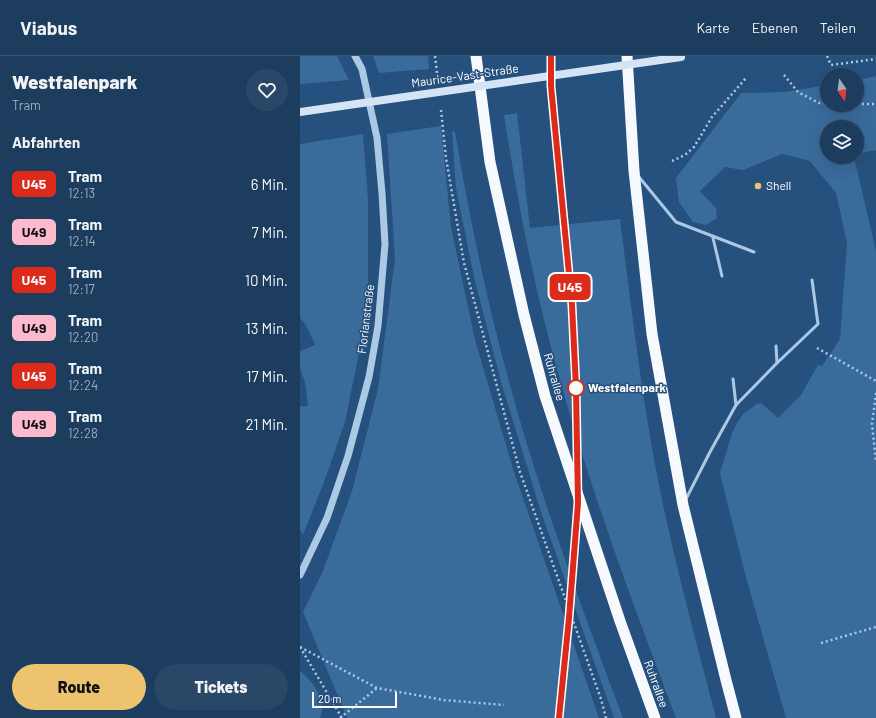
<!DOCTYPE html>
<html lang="de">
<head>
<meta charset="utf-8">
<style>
  :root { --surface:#1c3d5e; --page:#294867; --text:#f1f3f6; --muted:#a0aebc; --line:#3a5673; --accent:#eec370 }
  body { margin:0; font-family:Barlow,sans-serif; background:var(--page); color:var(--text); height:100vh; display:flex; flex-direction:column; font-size:15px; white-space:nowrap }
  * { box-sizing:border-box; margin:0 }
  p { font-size:13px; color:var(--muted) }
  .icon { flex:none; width:22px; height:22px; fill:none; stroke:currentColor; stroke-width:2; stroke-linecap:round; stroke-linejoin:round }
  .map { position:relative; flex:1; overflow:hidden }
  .sheet { display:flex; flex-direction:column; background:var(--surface); width:300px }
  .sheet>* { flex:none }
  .badge { padding:0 8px; border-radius:6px; font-size:14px; line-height:26px }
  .needle { width:26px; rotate:166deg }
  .tools { position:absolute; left:520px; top:12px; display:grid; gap:8px }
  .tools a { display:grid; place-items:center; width:44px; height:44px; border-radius:50%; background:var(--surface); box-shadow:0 4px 16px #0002,0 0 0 1px var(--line); font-size:20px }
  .scale { position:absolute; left:12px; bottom:10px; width:85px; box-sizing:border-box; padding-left:4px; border:2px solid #fff; border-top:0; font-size:11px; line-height:14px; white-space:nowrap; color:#fff; -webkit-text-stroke:3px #26517e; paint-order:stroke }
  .map>.badge { position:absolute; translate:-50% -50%; box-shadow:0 0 0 2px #fff }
  h2 { padding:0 12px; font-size:15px; line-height:36px }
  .round { display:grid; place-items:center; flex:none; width:42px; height:42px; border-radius:21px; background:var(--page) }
  .overview { display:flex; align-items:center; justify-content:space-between; height:68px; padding:0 12px }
  h1 { font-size:19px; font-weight:800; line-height:30px }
  .primary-button { display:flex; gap:8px; margin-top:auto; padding:8px 12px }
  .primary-button a { flex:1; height:46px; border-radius:24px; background:var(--accent); color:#111; font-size:16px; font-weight:800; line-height:46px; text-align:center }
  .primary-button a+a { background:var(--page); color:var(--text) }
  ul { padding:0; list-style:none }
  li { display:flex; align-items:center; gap:12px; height:48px; padding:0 12px }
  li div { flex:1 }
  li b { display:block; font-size:15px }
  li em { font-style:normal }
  li .badge { min-width:44px; font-weight:700; text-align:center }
  header { display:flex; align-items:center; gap:24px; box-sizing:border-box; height:56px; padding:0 20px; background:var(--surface); border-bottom:1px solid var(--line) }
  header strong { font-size:19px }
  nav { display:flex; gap:22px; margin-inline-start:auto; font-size:14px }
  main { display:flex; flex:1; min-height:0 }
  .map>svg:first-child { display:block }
  .green { fill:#396b9b }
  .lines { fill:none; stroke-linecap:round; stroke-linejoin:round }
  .path { stroke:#abc9e5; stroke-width:2.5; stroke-dasharray:2 3; stroke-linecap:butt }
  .service { stroke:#abc9e5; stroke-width:3 }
  .tertiary { stroke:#abc9e5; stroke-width:7 }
  .trunk { stroke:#f6f9fe; stroke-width:11 }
  .secondary-bridge { stroke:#d5e4f5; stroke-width:8 }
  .line-casing { stroke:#fff; stroke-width:9 }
  .line { stroke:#dc2a1b; stroke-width:6 }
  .poi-dot { fill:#eec370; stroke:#26517e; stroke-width:1.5 }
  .stop-dot { fill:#fff; stroke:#dc2a1b; stroke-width:2 }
  .labels { text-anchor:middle; stroke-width:3; stroke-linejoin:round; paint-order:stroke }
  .street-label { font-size:12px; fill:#fff; stroke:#26517e }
  .poi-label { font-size:12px; fill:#fff; stroke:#26517e; text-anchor:start }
  .stop-label { font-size:12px; font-weight:bold; fill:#fff; stroke:#26517e; text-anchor:start }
</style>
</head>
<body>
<header>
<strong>Viabus</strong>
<nav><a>Karte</a><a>Ebenen</a><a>Teilen</a></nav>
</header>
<main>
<section class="sheet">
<div class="overview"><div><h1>Westfalenpark</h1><p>Tram</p></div><a class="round"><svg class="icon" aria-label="heart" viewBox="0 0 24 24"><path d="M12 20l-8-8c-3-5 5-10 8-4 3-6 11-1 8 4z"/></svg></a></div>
<h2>Abfahrten</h2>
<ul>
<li><span class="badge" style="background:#dc2a1b;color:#fff">U45</span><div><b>Tram</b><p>12:13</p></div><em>6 Min.</em></li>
<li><span class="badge" style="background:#ffbacd;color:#111">U49</span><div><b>Tram</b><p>12:14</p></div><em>7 Min.</em></li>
<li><span class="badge" style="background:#dc2a1b;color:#fff">U45</span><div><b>Tram</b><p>12:17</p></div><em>10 Min.</em></li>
<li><span class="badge" style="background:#ffbacd;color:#111">U49</span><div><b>Tram</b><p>12:20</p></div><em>13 Min.</em></li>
<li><span class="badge" style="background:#dc2a1b;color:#fff">U45</span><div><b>Tram</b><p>12:24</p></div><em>17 Min.</em></li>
<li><span class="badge" style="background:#ffbacd;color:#111">U49</span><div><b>Tram</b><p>12:28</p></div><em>21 Min.</em></li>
</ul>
<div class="primary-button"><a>Route</a><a>Tickets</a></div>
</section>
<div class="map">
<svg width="576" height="662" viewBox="0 0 576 662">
  <rect width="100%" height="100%" fill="#26517e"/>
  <!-- green -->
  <g class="green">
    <path d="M 0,0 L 37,0 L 49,24 L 0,28 Z"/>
    <path d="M 73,0 L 128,0 L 129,13 L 79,17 Z"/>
    <path d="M 576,20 L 576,94 L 557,98 L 557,71 L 527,71 L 527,101 L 554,101 L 576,195 L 576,662 L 486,662 L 444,514 L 420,417 L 432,377 L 438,365 L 444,357 L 457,348 L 461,347 L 478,362 L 501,339 L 518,309 L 522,310 L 540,283 L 547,187 L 536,137 L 510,105 L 482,98 L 443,114 L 425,111 L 400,135 L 416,152 L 417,162 L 406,169 L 393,166 L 379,146 L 376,122 L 441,37 L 486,36 L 527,29 L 527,49 L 557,49 L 557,24 Z"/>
    <path d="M 217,57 L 230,172 L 320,163 C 330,241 339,319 353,397 C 369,486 393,574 416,662 L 376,662 C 334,551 292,439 260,324 C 235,237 218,148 204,59 Z"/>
    <path d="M 141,70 L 151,171 L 175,284 L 213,413 L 299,662 L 47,662 L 3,556 L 23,515 L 52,435 L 78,333 L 95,203 L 87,78 Z"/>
    <path d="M 153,75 L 155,76 C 169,159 186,241 208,322 C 239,437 281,550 323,662 L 314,662 L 241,456 L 201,326 L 174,221 L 156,132 L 152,76 Z"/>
    <path d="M 63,78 L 68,143 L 68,226 L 60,292 L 45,366 L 24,426 L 3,479 L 0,474 L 0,350 L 8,350 L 5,326 L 0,312 L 0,295 L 15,289 L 6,269 L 0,262 L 0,88 Z"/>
    <path d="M 0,615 C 13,625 28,645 20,662 L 0,662 Z"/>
  </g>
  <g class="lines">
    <!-- path -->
    <g class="path">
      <path d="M 135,0 L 137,17"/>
      <path d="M 527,0 L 531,9 L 576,3"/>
      <path d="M 484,19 L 498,36 L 519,47 L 527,47"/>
      <path d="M 557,48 L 576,48"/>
      <path d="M 141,54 L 146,102 L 164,207 L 220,416 L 301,643 L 306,662"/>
      <path d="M 372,105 L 385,99 L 394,91 L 412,61 L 446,22"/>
      <path d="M 517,292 L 576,325"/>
      <path d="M 576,337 L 572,368 L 576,406"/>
      <path d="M 521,587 L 576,571"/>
      <path d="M 0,591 L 77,632 L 144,644 L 204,649"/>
      <path d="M 0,591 L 42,662"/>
      <path d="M 40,662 L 77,632"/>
    </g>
    <!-- service -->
    <g class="service">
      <path d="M 339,121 L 376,166 L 454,196"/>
      <path d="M 413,182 L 422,220"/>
      <path d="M 477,307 L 518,268 L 512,224"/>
      <path d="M 433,323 L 436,349"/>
      <path d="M 386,443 L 410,396 L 436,349 L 477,307 L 476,290"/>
    </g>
    <!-- tertiary -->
    <path class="tertiary" d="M 0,519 L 27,462 L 48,400 L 69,321 L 78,270 L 85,188 L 82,137 L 77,82 L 62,13 L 55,0"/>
    <!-- trunk -->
    <g class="trunk">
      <path d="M 176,0 L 190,106 L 224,259 L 245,340 L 320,565 L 355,662"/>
      <path d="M 327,0 L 334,115 L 352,278 L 383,449 L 426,624 L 436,662"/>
    </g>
    <!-- secondary-bridge -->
    <path class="secondary-bridge" d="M 0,56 L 381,1"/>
  </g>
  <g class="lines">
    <!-- line casing -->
    <g class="line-casing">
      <path id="line" d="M 251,0 L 251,30 L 272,249 L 276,332 L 278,447 L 269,562 L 259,662"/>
    </g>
    <!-- line -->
    <use href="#line" class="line"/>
  </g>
  <!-- markers -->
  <circle class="poi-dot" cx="458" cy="130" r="4"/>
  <circle class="stop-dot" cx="276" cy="332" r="8"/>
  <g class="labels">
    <!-- street labels -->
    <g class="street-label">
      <text transform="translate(165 20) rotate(-8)" y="4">Maurice-Vast-Straße</text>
      <text transform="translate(66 263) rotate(-83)" y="4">Florianstraße</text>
      <text transform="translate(254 321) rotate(74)" y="4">Ruhrallee</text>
      <text transform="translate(356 628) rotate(70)" y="4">Ruhrallee</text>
    </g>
    <!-- poi labels -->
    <g class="poi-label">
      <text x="466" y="134">Shell</text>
    </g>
    <!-- stop labels -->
    <g class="stop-label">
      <text x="288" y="336">Westfalenpark</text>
    </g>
  </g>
</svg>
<div class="tools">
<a><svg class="needle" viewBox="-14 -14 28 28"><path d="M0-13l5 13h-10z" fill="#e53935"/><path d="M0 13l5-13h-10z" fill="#a0aebc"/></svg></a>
<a><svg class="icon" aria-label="layers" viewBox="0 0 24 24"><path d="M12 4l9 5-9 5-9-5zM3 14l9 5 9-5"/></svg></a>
</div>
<div class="scale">20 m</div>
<b class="badge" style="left:270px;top:231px;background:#dc2a1b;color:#fff">U45</b>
</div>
</main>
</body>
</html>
